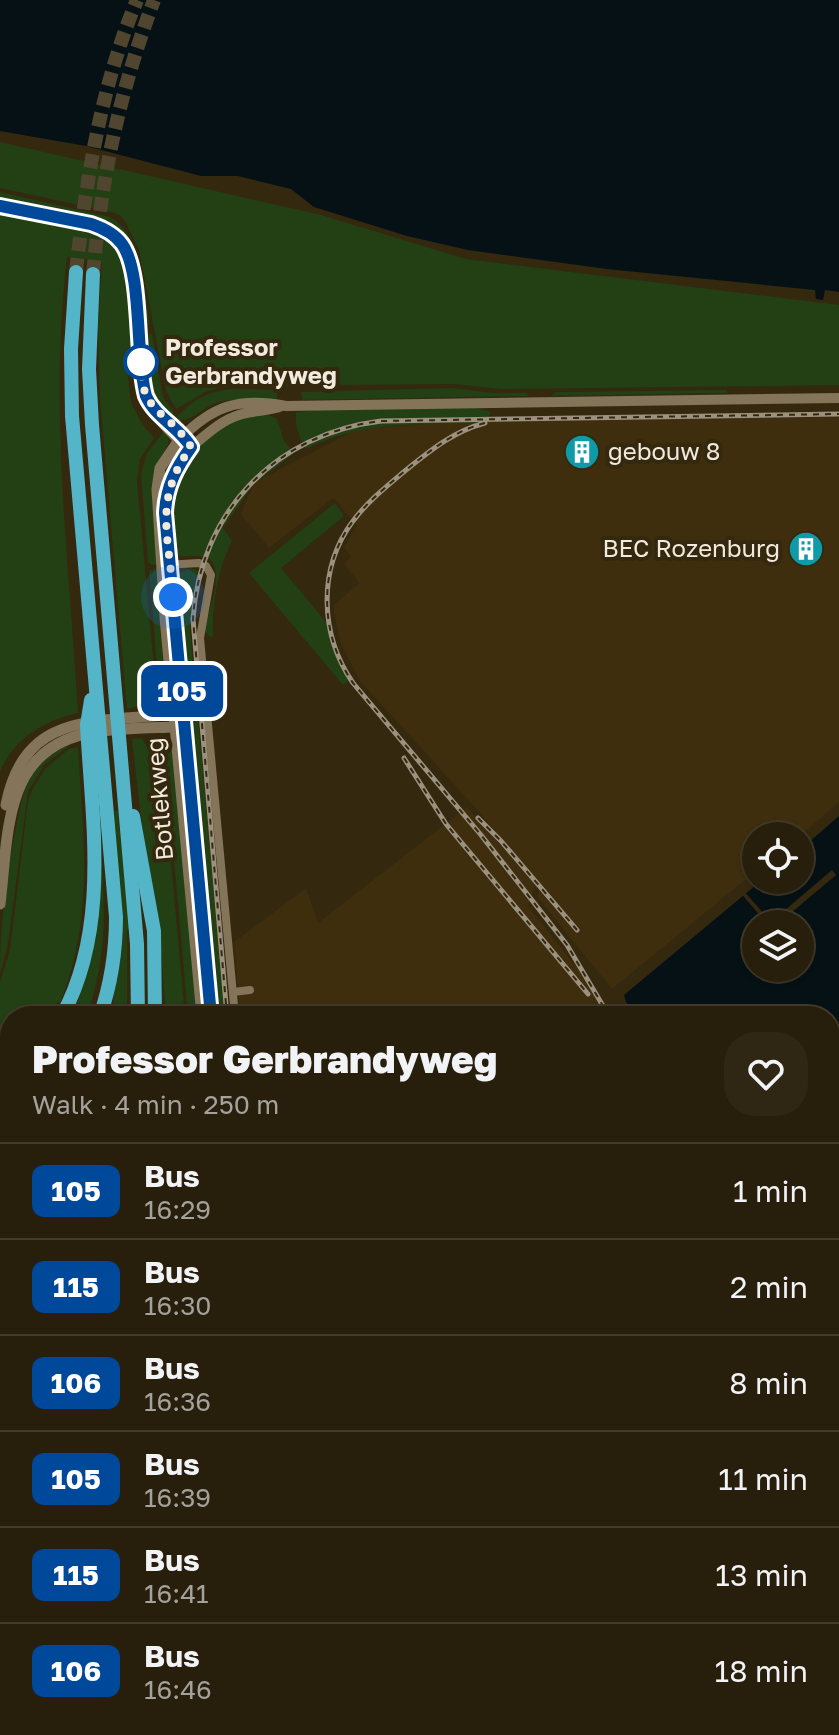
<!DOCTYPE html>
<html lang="en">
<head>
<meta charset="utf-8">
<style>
  :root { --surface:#271e0b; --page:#2f2714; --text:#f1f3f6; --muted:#a4a29d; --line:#433c2c }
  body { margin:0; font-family:"Golos Text",sans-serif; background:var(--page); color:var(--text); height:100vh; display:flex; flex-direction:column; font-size:30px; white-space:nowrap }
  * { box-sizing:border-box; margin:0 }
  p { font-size:26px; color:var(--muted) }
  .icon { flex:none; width:44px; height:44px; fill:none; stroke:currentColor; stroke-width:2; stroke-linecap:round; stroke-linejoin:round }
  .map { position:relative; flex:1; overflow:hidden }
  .details { position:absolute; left:0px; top:1006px; width:840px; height:730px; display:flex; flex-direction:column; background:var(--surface); border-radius:32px 32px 0 0; box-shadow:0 2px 6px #0004,0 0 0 2px var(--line) }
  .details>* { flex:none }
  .badge { padding:0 16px; border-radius:12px; font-size:28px; line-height:52px }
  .fabs { position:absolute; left:742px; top:822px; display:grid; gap:16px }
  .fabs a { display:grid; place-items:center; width:72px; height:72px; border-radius:50%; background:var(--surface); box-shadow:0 2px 6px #0004,0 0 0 2px var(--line); font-size:40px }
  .you { position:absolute; width:40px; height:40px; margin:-20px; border:6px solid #fff; border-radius:50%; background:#1a73e8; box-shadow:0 0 0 12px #1a73e833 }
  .map>.badge { position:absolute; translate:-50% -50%; box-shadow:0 0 0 4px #fff }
  .round { display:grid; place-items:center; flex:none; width:84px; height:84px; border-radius:32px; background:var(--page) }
  .headline { display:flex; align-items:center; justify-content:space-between; height:136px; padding:0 32px }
  h1 { font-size:38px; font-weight:800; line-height:60px }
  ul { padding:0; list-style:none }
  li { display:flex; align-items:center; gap:24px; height:96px; padding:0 32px; border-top:2px solid var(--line) }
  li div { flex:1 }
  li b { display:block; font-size:30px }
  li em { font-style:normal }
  li .badge { min-width:88px; font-weight:700; text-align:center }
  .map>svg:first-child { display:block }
  .built { fill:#3e2e0d }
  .green { fill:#224014 }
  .water { fill:#061115; fill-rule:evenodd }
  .pier { fill:#34280f }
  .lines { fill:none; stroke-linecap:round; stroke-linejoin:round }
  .motorway-tunnel { stroke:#50452e; stroke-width:14; stroke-dasharray:14 7; stroke-linecap:butt }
  .minor { stroke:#83745a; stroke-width:8 }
  .tertiary { stroke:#83745a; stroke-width:10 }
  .secondary { stroke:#83745a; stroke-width:11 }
  .motorway { stroke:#54b5c8; stroke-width:14 }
  .rail-casing { stroke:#9b917e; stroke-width:5 }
  .rail { stroke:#34280f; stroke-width:2; stroke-dasharray:6; stroke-linecap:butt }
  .line-casing { stroke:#fff; stroke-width:18 }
  .line { stroke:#004899; stroke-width:12 }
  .walk { stroke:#f2eadc; stroke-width:8; stroke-dasharray:0 14.4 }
  .stop-dot { fill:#fff; stroke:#004899; stroke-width:4 }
  .labels { text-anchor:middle; stroke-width:8; stroke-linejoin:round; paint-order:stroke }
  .stop-label { font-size:24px; font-weight:bold; fill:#f2eadc; stroke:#34280f; text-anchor:start }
  .poi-label { font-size:24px; fill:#f2eadc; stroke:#34280f; text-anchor:start }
  .street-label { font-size:24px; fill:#f2eadc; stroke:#34280f }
</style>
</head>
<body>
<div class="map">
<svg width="839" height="1735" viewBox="0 0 839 1735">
  <rect width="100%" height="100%" fill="#34280f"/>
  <!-- built -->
  <g class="built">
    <path d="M 839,417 L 839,802 L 800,836 L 756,836 L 756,871 L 612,989 L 538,898 L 540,885 L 474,806 L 360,681 L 340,642 L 333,606 L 359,583 L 344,564 L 351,557 L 344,547 L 357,525 L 333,498 L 269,548 L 241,514 L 254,483 L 357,429 L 457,422 Z"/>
    <path d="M 467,807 L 535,885 L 528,906 L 615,1016 L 240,1016 L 234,942 L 306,888 L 318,923 Z"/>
    <path d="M 830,1262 L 839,1273 L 839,1540 L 830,1529 Z"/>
    <path d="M 830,1537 L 839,1548 L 839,1735 L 520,1735 L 531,1726 L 830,1726 Z"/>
  </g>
  <!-- green -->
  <g class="green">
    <path d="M 0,142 L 321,215 L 466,259 L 839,305 L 839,385 L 500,389 L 454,384 L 226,386 L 205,392 L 176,409 L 166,391 L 139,250 L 125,221 L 120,215 L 111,212 L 0,188 Z"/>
    <path d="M 0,192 L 110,217 C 144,236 144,291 150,325 L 145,325 L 121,237 L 0,202 Z"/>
    <path d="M 0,210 C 29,216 98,222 116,247 C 130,266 131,301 132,324 C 133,336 131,349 132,361 L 130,358 L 126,358 L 131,403 L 142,424 L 154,438 L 140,459 L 137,480 L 153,657 L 153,688 L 142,692 L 138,706 L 127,709 L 100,399 L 98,329 L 102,261 L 67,257 C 49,409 69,561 78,713 C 43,721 14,738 0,772 Z"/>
    <path d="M 145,327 L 146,334 L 152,334 L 163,397 L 174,412 L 170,418 C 142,394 144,361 145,327 Z"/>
    <path d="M 452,388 L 493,393 L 527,393 L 528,396 L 302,400 L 301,392 Z"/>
    <path d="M 235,389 L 274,390 L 277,391 L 277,400 C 257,401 232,397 213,404 C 200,410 189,424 174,420 C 190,401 209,390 235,389 Z"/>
    <path d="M 726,390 L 728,393 L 552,396 L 556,392 Z"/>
    <path d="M 474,407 L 491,412 L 486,422 C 425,425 361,420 306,449 C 299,437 295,427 296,412 L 343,408 Z"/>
    <path d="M 265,413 L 277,419 L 284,441 L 294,453 L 253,485 L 223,528 L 232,541 C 217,570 212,605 213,636 L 210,637 L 204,630 C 208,614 228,564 205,557 C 197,555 187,557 179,556 L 170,542 L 168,508 L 169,497 L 192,450 L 234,420 Z"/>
    <path d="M 165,430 L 169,441 L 161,462 L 160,564 L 152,565 L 148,562 L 141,474 L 147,453 Z"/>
    <path d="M 335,503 L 344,516 L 281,568 L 331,628 L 339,655 L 351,679 L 343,685 L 249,573 Z"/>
    <path d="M 160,567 L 159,615 L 165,686 L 157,704 L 157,666 L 149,571 Z"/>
    <path d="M 191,568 L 198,571 L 192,599 L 190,629 L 225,1016 L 213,1016 L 177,579 L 180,573 Z"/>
    <path d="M 160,734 L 166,738 L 173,749 L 199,1016 L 188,1016 L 167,780 L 162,759 Z"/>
    <path d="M 142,738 L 149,750 L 158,752 L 163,774 L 185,1016 L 10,1016 L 10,1133 L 0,1135 L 0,982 L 10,950 L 28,802 L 32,790 L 45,769 L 69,749 L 78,747 C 83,837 95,916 60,1003 L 57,1002 L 53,1013 L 73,1011 L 78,1001 L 100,846 C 106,904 107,956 88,1012 L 112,1010 L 123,931 L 114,811 L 118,811 L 130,927 L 127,930 L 127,1007 L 165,1004 L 159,923 L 144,845 L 132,739 Z"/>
    <path d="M 74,742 L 44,765 L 28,791 L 8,944 L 0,974 C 0,922 7,872 17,822 C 21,805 23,790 32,775 C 43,759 57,751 74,742 Z"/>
    <path d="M 10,1155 L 10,1228 L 0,1236 L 0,1161 Z"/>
    <path d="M 0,1241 L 10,1247 L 10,1347 L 0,1338 Z"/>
  </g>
  <!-- water -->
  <g class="water">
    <path d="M 0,0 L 839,0 L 839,292 L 825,290 L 823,300 L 816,299 L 815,290 L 607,269 L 468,250 L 407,236 L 314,207 L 291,189 L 238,176 L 201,176 L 86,146 L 0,131 Z"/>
    <path d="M 839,816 L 839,1256 L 830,1245 L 830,1016 L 638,1016 L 626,1002 L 624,995 L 762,880 L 800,880 L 800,850 ZM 756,924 L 800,924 L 800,968 L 756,968 Z"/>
  </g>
  <!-- pier -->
  <path class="pier" d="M 832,870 L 836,875 L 778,924 L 767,924 L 740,892 L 743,890 L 771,922 Z"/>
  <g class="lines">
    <!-- motorway-tunnel -->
    <g class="motorway-tunnel">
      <path d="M 76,272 C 86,180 101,86 137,0"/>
      <path d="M 93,274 C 102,174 119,94 154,0"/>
    </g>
    <!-- minor -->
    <g class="minor">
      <path d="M 165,565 L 199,563 L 206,566 L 211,575 L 200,638 L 235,1016"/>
      <path d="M 233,992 L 250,990"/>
      <path d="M 0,1565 L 10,1575"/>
      <path d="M 0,1579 L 10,1589"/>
    </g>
    <!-- tertiary -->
    <g class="tertiary">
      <path d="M 282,406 C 268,412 253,410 239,415 C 220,421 206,435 191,447 L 179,440 C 212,406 238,397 286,406 L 839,398"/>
      <path d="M 47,1726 L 48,1735"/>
    </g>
    <!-- secondary -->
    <g class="secondary">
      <path d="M 0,206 L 91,224 C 103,228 114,233 122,244 C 146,279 130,354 145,396 C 152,413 166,427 179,440 L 160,468 L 157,489 L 165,618 L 202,1016"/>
      <path d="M 166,522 C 164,493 175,470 191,447 L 178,430"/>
      <path d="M 169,555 L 211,1016"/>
      <path d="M 6,805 C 24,710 97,723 174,714 L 179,716"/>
      <path d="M 0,904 C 9,830 3,746 95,732 C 121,728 149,728 175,727 L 179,723"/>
      <path d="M 264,1726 L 265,1735"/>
      <path d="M 275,1726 L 276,1735"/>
    </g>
    <!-- motorway -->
    <g class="motorway">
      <path d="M 76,272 L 71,349 L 72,416 L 116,917 C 116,951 111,984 100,1016"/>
      <path d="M 93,274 L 89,369 L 92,425 L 137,944 L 138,1016"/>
      <path d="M 133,816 L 154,931 L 155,1016"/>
      <path d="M 62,1016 C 110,928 92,821 87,725 L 91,700"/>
      <path d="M 0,1110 L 10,1093"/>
      <path d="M 0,1149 L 10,1141"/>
      <path d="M 0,1248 L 10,1240"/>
      <path d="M 0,1349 L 10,1360"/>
      <path d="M 0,1375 L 10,1385"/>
      <path d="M 0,1423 L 10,1438"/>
      <path d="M 0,1448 L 10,1463"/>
      <path d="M 107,1726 L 108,1735"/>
      <path d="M 120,1726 L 120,1735"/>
      <path d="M 130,1726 L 130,1735"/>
      <path d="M 147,1726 L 147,1735"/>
      <path d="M 170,1735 L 170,1726"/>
      <path d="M 185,1735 L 186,1726"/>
    </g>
    <!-- rail casing -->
    <g class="rail-casing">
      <g id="rail">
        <path d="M 485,423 C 454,431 431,450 406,470 C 387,486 368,501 353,521 C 317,569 320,635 353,683 L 481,835 L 567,945 L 609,1016"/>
        <path d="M 404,758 L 446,824 L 588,994"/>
        <path d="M 478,818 L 501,841 L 577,930"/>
        <path d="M 227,1016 L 193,619 C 200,512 275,434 381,421 L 839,414"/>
        <path d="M 830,1297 L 839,1300"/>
        <path d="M 0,1629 L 10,1658"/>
        <path d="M 27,1726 L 29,1735"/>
        <path d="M 290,1726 L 291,1735"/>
      </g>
    </g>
    <!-- rail -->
    <use href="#rail" class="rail"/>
  </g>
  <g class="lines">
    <!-- line casing -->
    <g class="line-casing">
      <path id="line" d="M 0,206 L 91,224 C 103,228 114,233 122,244 C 143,273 135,357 146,396 C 155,417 179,427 191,447 C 176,468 166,487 165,513 L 211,1016"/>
    </g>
    <!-- line -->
    <use href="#line" class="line"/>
    <!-- walk -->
    <path class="walk" d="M 141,362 C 140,415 167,408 191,447 C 152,501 170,537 173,597"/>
  </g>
  <!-- icons -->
  <defs>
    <g id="building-disc" transform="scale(1.8)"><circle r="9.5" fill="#0f9aa8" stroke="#34280f"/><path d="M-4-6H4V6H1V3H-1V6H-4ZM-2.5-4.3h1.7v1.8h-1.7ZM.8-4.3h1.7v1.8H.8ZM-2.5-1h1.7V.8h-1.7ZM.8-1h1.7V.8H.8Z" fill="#fff"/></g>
  </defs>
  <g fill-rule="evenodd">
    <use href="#building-disc" x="582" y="452"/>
    <use href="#building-disc" x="806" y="549"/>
  </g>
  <!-- markers -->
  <circle class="stop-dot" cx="141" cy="362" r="16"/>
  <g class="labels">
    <!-- stop labels -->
    <g class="stop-label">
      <text x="165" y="356">Professor<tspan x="165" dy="28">Gerbrandyweg</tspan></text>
    </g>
    <!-- poi labels -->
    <g class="poi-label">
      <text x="608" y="460">gebouw 8</text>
      <text x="780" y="557" text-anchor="end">BEC Rozenburg</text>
    </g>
    <!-- street labels -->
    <g class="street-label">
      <text transform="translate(160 799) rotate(-95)" y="8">Botlekweg</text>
    </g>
  </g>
</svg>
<div class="fabs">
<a><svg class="icon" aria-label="locate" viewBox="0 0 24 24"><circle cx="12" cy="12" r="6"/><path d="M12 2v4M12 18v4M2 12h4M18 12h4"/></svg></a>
<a><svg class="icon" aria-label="layers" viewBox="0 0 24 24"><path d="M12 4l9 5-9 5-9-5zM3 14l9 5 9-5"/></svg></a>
</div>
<div class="you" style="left:173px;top:597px"></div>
<b class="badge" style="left:182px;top:691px;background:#004899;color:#fff">105</b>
<section class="details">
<div class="headline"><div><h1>Professor Gerbrandyweg</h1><p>Walk · 4 min · 250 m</p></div><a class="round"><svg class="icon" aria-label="heart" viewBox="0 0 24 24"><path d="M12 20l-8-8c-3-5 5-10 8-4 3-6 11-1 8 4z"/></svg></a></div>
<ul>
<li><span class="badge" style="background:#004899;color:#fff">105</span><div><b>Bus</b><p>16:29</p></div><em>1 min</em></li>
<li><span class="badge" style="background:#004899;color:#fff">115</span><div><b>Bus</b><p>16:30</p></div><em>2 min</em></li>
<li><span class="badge" style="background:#004899;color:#fff">106</span><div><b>Bus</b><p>16:36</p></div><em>8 min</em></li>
<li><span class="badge" style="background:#004899;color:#fff">105</span><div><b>Bus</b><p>16:39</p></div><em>11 min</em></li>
<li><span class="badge" style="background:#004899;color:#fff">115</span><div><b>Bus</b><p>16:41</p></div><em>13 min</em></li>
<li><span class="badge" style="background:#004899;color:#fff">106</span><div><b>Bus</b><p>16:46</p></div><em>18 min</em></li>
</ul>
</section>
</div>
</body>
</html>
